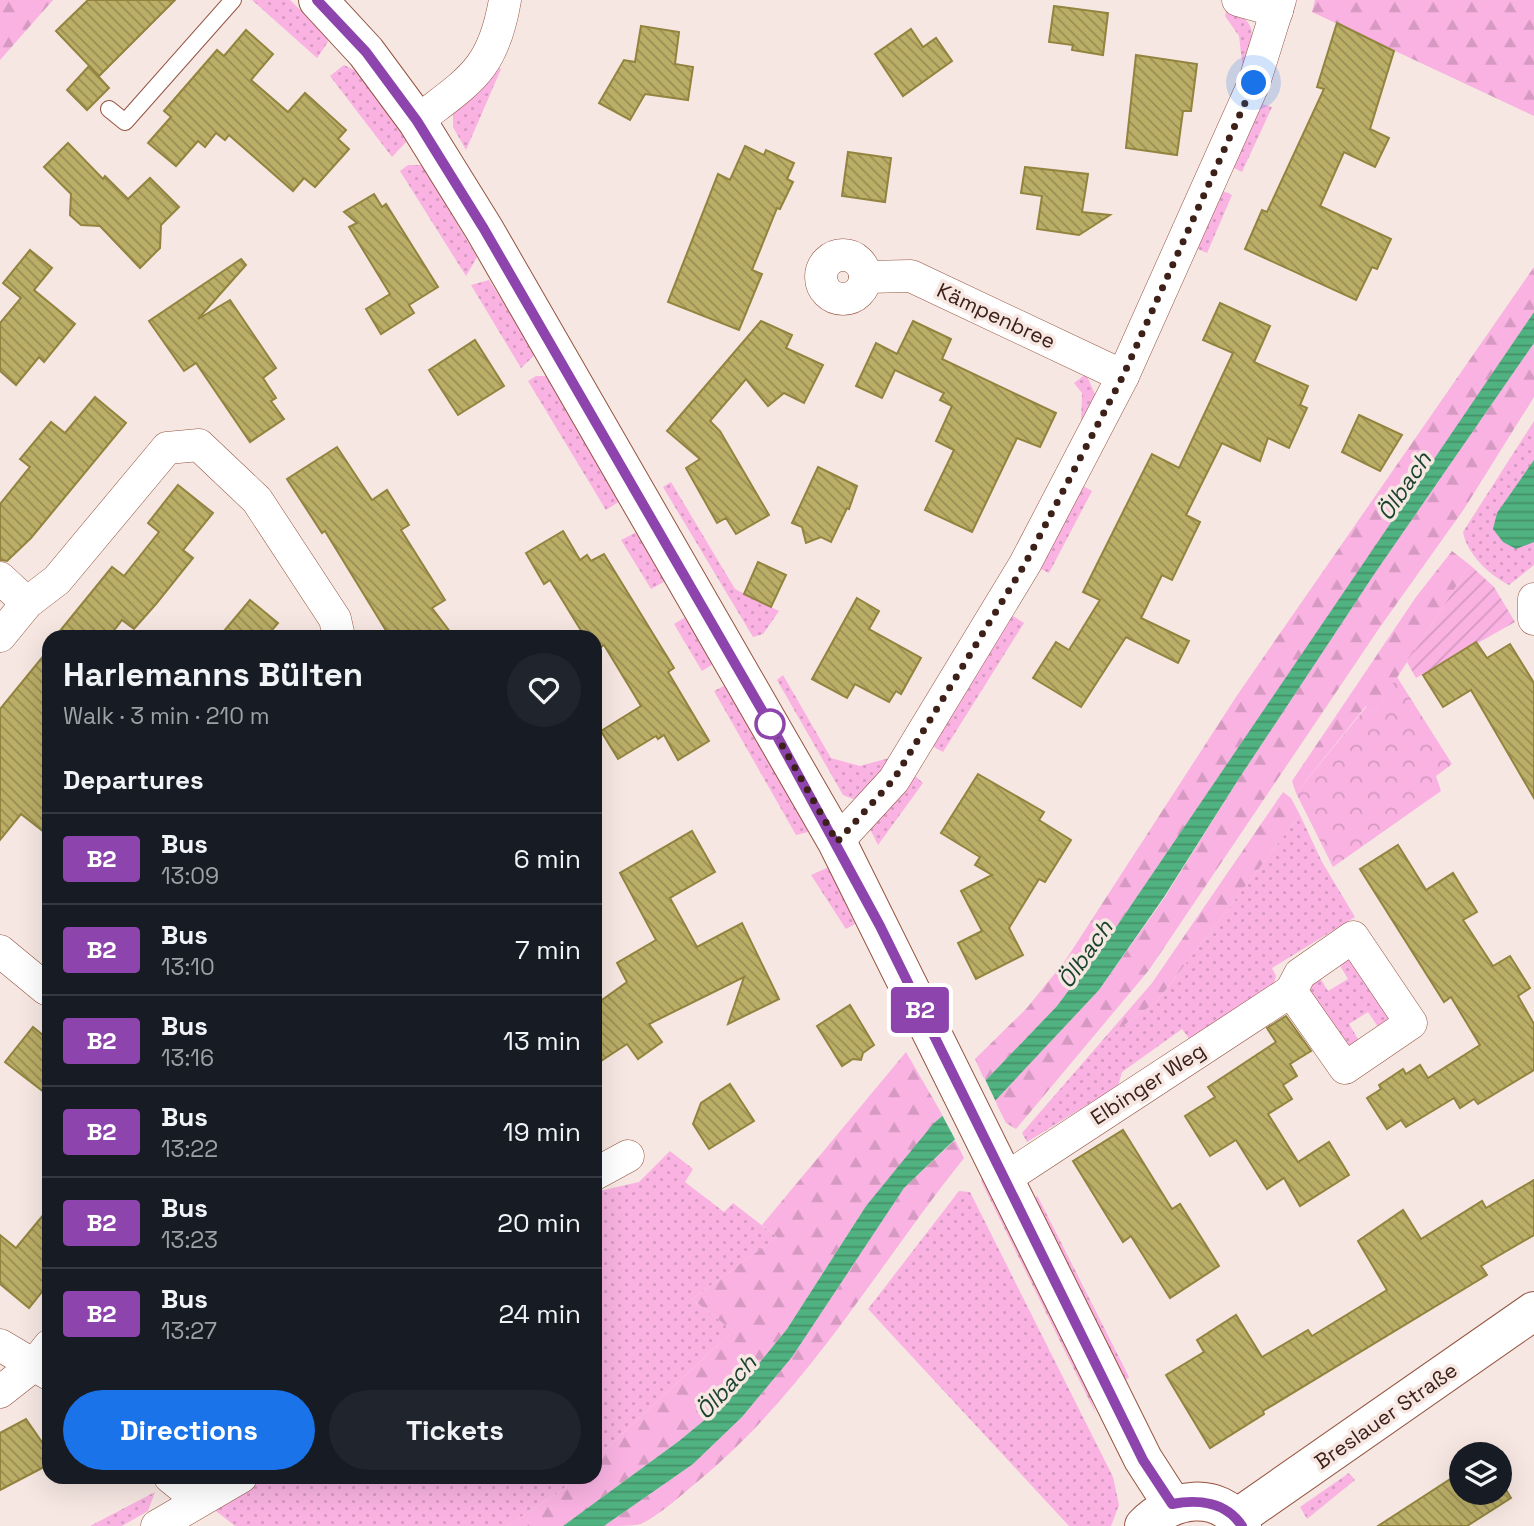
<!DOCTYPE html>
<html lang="en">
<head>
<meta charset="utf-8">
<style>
  :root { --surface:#171b24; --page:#20242c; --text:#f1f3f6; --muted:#9ea1a6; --line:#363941; --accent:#1a73e8 }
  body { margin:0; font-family:"Space Grotesk",sans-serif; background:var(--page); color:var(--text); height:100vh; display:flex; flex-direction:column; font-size:26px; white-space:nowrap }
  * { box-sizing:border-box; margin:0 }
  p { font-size:23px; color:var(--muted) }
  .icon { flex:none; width:38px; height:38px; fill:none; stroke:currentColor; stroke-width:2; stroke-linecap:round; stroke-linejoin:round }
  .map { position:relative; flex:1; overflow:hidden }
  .drawer { position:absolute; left:42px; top:630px; width:560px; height:854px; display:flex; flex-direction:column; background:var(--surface); border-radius:21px; box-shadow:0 7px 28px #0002 }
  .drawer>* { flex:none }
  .badge { padding:0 14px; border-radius:5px; font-size:24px; line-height:46px }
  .buttons { position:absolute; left:1449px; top:1442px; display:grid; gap:14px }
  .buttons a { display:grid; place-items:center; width:63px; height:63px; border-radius:50%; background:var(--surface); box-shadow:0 7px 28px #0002; font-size:35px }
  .you { position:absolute; width:35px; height:35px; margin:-18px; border:5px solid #fff; border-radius:50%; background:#1a73e8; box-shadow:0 0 0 10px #1a73e833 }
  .map>.badge { position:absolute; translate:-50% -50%; box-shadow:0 0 0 4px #fff }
  h2 { padding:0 21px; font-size:26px; line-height:63px }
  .round { display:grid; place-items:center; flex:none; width:74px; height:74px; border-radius:37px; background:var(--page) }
  .headline { display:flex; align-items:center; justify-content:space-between; height:119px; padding:0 21px }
  h1 { font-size:33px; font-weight:700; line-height:52px }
  .action { display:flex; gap:14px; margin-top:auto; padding:14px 21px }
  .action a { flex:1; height:80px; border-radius:42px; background:var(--accent); color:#fff; font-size:28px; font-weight:700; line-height:80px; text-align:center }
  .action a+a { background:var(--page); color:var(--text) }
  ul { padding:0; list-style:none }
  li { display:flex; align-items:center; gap:21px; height:91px; padding:0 21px; border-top:2px solid var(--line) }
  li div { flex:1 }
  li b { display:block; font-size:26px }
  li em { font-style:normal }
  li .badge { min-width:77px; font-weight:700; text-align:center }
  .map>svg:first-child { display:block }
  .grass { fill:url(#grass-dots) }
  .forest { fill:url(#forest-firs) }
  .park { fill:url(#park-crowns) }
  .garden { fill:url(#garden-furrows) }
  .water { fill:url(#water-rules) }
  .pier { fill:#f6e7e2 }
  .building { fill:url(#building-back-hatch); stroke:#92843e; stroke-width:2 }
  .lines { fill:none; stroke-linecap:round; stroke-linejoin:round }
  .service-casing { stroke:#95543f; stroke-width:18 }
  .minor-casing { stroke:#95543f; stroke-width:33 }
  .tertiary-casing { stroke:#95543f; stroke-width:40 }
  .service { stroke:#fff; stroke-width:16 }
  .minor { stroke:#fff; stroke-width:32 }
  .tertiary { stroke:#fff; stroke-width:38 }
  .line-casing { stroke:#fff; stroke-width:16 }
  .line { stroke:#8e44ad; stroke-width:10 }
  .walk { stroke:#3d2118; stroke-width:7; stroke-dasharray:0 12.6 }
  .stop-dot { fill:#fff; stroke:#8e44ad; stroke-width:3.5 }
  .labels { text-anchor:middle; stroke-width:7; stroke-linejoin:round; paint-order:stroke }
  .street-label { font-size:21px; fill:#3d2118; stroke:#f6e7e2 }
  .water-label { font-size:23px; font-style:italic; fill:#1a432e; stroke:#f6e7e2 }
</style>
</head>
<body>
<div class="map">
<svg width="1534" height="1526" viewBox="0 0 1534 1526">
  <defs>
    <pattern id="grass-dots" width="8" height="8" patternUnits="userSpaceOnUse" patternTransform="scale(1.75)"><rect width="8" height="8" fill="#f9b2e2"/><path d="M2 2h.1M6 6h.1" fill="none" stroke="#d699c1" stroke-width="1.8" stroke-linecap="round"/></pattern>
    <pattern id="forest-firs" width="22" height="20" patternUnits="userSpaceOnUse" patternTransform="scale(1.75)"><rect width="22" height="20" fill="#f9b2e2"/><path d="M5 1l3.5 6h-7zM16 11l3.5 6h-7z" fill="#d699c1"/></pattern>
    <pattern id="park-crowns" width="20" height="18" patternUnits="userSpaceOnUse" patternTransform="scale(1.75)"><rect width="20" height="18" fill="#f9b2e2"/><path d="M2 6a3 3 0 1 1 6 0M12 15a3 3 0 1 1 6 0" fill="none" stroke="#d699c1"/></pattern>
    <pattern id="garden-furrows" width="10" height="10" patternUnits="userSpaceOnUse" patternTransform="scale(1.75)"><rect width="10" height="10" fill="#f9b2e2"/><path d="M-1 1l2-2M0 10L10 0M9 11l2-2" fill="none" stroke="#d699c1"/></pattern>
    <pattern id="water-rules" width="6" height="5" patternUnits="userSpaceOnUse" patternTransform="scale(1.75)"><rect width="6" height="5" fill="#50b280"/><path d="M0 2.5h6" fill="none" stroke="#449068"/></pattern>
    <pattern id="building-back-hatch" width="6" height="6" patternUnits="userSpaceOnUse" patternTransform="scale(1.75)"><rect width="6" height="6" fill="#bbae67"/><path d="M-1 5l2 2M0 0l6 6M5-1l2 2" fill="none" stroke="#998d54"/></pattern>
  </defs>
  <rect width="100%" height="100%" fill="#f6e7e2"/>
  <!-- grass -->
  <g class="grass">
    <path d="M 252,0 L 290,0 L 327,36 L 328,42 L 317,58 Z"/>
    <path d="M 1227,7 C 1263,25 1252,38 1243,70 L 1239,36 L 1225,16 Z"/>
    <path d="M 344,65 L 358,72 L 407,141 L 392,157 L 330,76 Z"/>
    <path d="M 496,66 L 501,69 L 466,150 L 453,127 L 453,109 Z"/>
    <path d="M 1259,103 L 1272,107 L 1242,172 L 1230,166 Z"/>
    <path d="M 408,165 L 422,165 L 477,257 L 466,276 L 400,171 Z"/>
    <path d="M 1216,188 L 1232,195 L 1207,253 L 1191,246 Z"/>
    <path d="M 489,280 L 536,354 L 521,368 L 471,285 Z"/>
    <path d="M 1086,374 L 1095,394 L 1084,423 L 1081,422 L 1082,393 L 1074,383 Z"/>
    <path d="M 536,376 L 547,376 L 623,499 L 606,510 L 528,381 Z"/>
    <path d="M 1534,421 L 1534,565 L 1509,585 C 1489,575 1467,554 1463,532 Z"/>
    <path d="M 671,482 L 735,589 L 779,611 L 763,634 L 753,637 L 663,487 Z"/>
    <path d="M 1078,483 L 1092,491 L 1049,573 L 1035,566 Z"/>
    <path d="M 639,531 L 669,579 L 651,589 L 621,540 Z"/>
    <path d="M 689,615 L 718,661 L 702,671 L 674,624 Z"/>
    <path d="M 1013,616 L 1024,623 L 943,752 L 932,746 L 1004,620 Z"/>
    <path d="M 783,675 L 831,758 L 860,766 L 889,758 C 882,778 871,789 853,799 L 843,795 L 777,680 Z"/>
    <path d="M 730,683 L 803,814 L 808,832 L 796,835 L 714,691 Z"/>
    <path d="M 914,775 L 923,783 L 878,845 L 870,829 Z"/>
    <path d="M 1300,815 L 1322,862 L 1355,917 L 1272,968 L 1276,976 L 1272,989 L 1190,1040 L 1182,1029 L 1122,1072 L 1118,1086 L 1027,1142 L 1022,1133 L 1101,1042 L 1157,1001 Z"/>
    <path d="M 829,867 L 855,924 L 846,929 L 811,875 Z"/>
    <path d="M 1342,956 L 1360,960 L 1390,1010 L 1386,1028 L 1381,1031 L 1368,1012 L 1349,1024 L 1361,1044 L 1356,1047 L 1338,1043 L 1307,991 L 1317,973 L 1328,991 L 1348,979 L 1336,959 Z"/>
    <path d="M 670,1151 L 693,1169 L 685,1182 L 724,1212 L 733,1203 L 777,1237 L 692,1299 L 733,1331 L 595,1459 L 595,1192 L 639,1182 Z"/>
    <path d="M 984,1172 L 1079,1364 L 1096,1414 L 981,1181 Z"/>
    <path d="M 959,1191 L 970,1192 L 1113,1477 L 1119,1505 L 1111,1526 L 1069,1526 L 868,1309 Z"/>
    <path d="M 1037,1195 L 1129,1377 L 1125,1381 L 1033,1207 Z"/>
    <path d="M 1349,1473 L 1355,1480 L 1307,1519 L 1300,1507 Z"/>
    <path d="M 264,1477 L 576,1477 L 561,1491 L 507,1526 L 235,1526 L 211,1507 Z"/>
    <path d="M 155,1492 L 148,1511 L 122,1526 L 90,1526 Z"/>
  </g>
  <!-- forest -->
  <g class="forest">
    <path d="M 0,0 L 53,0 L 0,60 Z"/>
    <path d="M 1315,0 L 1534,0 L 1534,116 L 1312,12 Z"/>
    <path d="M 1534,267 L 1534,312 L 1481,392 L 1119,923 L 1057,1006 L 985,1081 L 975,1059 L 1026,1009 L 1065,961 L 1238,694 Z"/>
    <path d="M 1534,343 L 1534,397 L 1464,509 L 1380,627 L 1149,970 L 1016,1129 L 1006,1123 L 995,1101 L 1099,990 L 1165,897 L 1238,780 L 1375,573 Z"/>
    <path d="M 1452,551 L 1470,565 L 1374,713 L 1366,706 L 1296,793 L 1292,781 L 1416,597 Z"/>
    <path d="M 1283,792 L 1291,798 L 1300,815 L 1157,1001 L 1101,1042 L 1152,983 Z"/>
    <path d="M 906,1052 L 943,1116 L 866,1206 L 787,1329 L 730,1399 L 679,1441 L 563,1526 L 507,1526 L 561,1491 L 576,1477 L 595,1477 L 595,1459 L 733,1331 L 692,1299 L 777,1237 L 762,1225 Z"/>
    <path d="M 955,1140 L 964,1158 C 876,1268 807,1392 696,1483 C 679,1497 661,1514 641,1524 C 631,1526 614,1526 604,1526 L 693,1464 L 742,1417 L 792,1357 L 904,1188 Z"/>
  </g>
  <!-- park -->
  <path class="park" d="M 1397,677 L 1452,764 L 1436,776 L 1441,791 L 1333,867 L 1296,793 L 1367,706 L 1374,713 Z"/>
  <!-- garden -->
  <path class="garden" d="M 1470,565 L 1494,587 L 1515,622 L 1416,678 L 1407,662 Z"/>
  <!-- water -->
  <g class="water">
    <path d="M 1534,312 L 1534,343 L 1375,573 L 1238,780 L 1164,897 L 1099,990 L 995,1101 L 904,1188 L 792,1357 L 742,1417 L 693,1464 L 604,1526 L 563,1526 L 679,1441 L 730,1399 L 787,1329 L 866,1206 L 915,1146 L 934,1123 L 985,1081 L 1057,1006 L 1119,923 Z"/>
    <path d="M 1534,460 L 1534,542 L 1516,549 L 1503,542 L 1493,529 L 1497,513 Z"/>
  </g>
  <!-- pier -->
  <path class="pier" d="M 984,1077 L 997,1104 L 957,1143 L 941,1113 Z"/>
  <!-- building -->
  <g class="building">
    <path d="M 88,0 L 175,0 L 99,76 L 56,31 Z"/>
    <path d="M 1054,6 L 1108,13 L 1103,55 L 1072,50 L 1073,45 L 1049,42 Z"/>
    <path d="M 1337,23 L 1394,51 L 1370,129 L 1389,138 L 1375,167 L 1344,152 L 1320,206 L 1391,239 L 1377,269 L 1372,267 L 1356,300 L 1245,249 L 1262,210 L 1267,212 L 1324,89 L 1317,87 Z"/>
    <path d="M 641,26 L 679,32 L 675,64 L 693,67 L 688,100 L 645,94 L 630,120 L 599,103 L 624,60 L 635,62 Z"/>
    <path d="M 911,29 L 923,47 L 936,38 L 952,61 L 903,96 L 875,54 Z"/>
    <path d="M 246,30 L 273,54 L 251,80 L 288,112 L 305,93 L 346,130 L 338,139 L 349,149 L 315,187 L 304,178 L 293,191 L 229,135 L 225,140 L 216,133 L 205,147 L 198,141 L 176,166 L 148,143 L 171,117 L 164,111 L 217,50 L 224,56 Z"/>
    <path d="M 1136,55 L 1197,64 L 1191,111 L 1183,111 L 1177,155 L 1126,148 Z"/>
    <path d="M 89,66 L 109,88 L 87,110 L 67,90 Z"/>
    <path d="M 68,143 L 103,179 L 105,176 L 128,199 L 150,178 L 179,207 L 161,225 L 160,248 L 140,268 L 100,226 L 81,225 L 70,215 L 71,194 L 44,167 Z"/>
    <path d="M 745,146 L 764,155 L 766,150 L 794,163 L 787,179 L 793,182 L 780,209 L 777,208 L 752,270 L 762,274 L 739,330 L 668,302 L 718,174 L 730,180 Z"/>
    <path d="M 848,152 L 891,158 L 885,202 L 842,196 Z"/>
    <path d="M 1025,167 L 1088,174 L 1082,212 L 1110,215 L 1079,235 L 1037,229 L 1042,196 L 1021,193 Z"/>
    <path d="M 374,194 L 382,207 L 386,204 L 438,287 L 409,305 L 414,313 L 381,334 L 366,309 L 390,294 L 349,227 L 357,223 L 344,212 Z"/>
    <path d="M 30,250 L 52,268 L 34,290 L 75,324 L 44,362 L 39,357 L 16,385 L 0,371 L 0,323 L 21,298 L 3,283 Z"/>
    <path d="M 241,259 L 246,265 L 198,319 L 230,300 L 276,368 L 263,378 L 276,398 L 271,401 L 284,419 L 250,442 L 196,363 L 184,371 L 149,321 Z"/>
    <path d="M 1220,303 L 1270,326 L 1254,362 L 1308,386 L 1300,405 L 1307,408 L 1289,448 L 1268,438 L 1260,461 L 1222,443 L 1186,515 L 1200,522 L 1172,580 L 1162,575 L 1141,618 L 1189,641 L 1178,663 L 1126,637 L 1081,707 L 1033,678 L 1056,642 L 1069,650 L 1100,600 L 1083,592 L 1152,454 L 1179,468 L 1233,353 L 1203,340 Z"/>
    <path d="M 761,321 L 792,335 L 786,348 L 823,365 L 804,403 L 784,393 L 768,406 L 746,379 L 710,421 L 720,431 L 769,515 L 736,534 L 726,518 L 717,523 L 686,468 L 700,459 L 667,431 Z"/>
    <path d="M 913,321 L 951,339 L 942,359 L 1056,413 L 1040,447 L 1017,438 L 972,532 L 925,510 L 954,450 L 936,441 L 952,406 L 940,400 L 944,393 L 895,370 L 882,398 L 856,386 L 876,343 L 897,354 Z"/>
    <path d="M 475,340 L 504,386 L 458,415 L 429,370 Z"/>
    <path d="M 95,397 L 126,423 L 31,538 L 7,561 L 0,560 L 0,504 L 30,467 L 20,459 L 51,422 L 65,433 Z"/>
    <path d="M 1359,415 L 1402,435 L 1380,471 L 1342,452 Z"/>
    <path d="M 337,447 L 372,500 L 387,490 L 409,525 L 401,530 L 445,600 L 432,608 L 454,637 L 390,637 L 325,531 L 322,533 L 287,479 Z"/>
    <path d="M 818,467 L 857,486 L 849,509 L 847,508 L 831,542 L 821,537 L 806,543 L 802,527 L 792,523 Z"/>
    <path d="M 178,485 L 213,513 L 183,550 L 193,558 L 156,604 L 134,629 L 122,620 L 109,637 L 55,637 L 112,567 L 124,576 L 159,532 L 148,523 Z"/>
    <path d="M 563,531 L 580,560 L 587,555 L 591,561 L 604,554 L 674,668 L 668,672 L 709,741 L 678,760 L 664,735 L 658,739 L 656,736 L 618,759 L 601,731 L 641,706 L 604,645 L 595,651 L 595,637 L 585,637 L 550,580 L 544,584 L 526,553 Z"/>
    <path d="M 758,562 L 786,575 L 771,607 L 744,594 Z"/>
    <path d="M 857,598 L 879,611 L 869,629 L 921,658 L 901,694 L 896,691 L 889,702 L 855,684 L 847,698 L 812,679 Z"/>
    <path d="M 250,600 L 278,623 L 266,637 L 219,637 Z"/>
    <path d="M 1476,642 L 1487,658 L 1510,644 L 1534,683 L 1534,798 L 1471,690 L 1443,707 L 1423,675 Z"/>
    <path d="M 49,649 L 49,836 L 21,814 L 0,840 L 0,709 Z"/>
    <path d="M 978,774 L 1044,812 L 1039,820 L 1071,840 L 1045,882 L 1039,879 L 1009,928 L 1023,955 L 976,979 L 958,943 L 982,931 L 961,891 L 992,875 L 975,865 L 980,857 L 941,833 Z"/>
    <path d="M 692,831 L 715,872 L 670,898 L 697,947 L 742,923 L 779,999 L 728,1024 L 744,977 L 649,1024 L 662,1042 L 638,1059 L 627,1044 L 595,1065 L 595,1005 L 627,982 L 617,963 L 656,940 L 620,873 Z"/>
    <path d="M 1398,845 L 1426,890 L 1453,873 L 1477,912 L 1463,920 L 1493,966 L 1510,956 L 1530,988 L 1518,996 L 1534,1024 L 1534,1070 L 1478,1104 L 1474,1099 L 1460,1108 L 1454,1098 L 1406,1127 L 1401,1120 L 1387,1129 L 1367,1098 L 1381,1089 L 1379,1085 L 1403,1069 L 1406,1074 L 1420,1065 L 1428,1078 L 1480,1045 L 1451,997 L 1444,1002 L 1360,869 Z"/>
    <path d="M 850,1005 L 874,1045 L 863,1053 L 861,1060 L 853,1059 L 842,1066 L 817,1026 Z"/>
    <path d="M 1286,1016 L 1311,1051 L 1290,1064 L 1297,1076 L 1283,1085 L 1292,1099 L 1268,1114 L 1298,1162 L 1329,1142 L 1349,1175 L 1300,1206 L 1284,1178 L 1267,1189 L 1236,1140 L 1210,1156 L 1185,1116 L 1215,1097 L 1208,1087 L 1276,1042 L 1267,1028 Z"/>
    <path d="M 33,1027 L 49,1040 L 49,1096 L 5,1062 Z"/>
    <path d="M 730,1084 L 754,1121 L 709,1149 L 693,1124 L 701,1103 Z"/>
    <path d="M 1123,1130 L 1172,1209 L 1180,1204 L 1219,1266 L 1170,1298 L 1131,1236 L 1123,1242 L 1073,1161 Z"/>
    <path d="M 1534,1180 L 1534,1235 L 1481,1266 L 1487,1275 L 1263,1411 L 1264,1414 L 1210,1448 L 1166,1375 L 1204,1352 L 1197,1340 L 1236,1315 L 1262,1357 L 1308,1330 L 1312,1336 L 1387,1290 L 1358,1241 L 1403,1210 L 1421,1239 L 1482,1201 L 1486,1208 Z"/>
    <path d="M 49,1208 L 49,1283 L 29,1308 L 0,1284 L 0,1235 L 16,1248 Z"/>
    <path d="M 26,1419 L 48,1451 L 44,1467 L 0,1490 L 0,1433 Z"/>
    <path d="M 1461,1472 L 1461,1493 L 1500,1493 L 1500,1480 L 1511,1498 L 1467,1526 L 1378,1526 Z"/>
  </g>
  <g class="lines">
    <!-- service casing -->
    <g class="service-casing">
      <path id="service" d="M 109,109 L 125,122 L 233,0"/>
    </g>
    <!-- minor casing -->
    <g class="minor-casing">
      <g id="minor">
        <path d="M 1238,0 L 1277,11"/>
        <path d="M 417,121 C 470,80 493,70 505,0"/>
        <circle cx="843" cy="277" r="22"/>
        <path d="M 865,277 L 911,276 L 1123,376"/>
        <path d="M 0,578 L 27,603"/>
        <path d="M 1534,599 L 1534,619"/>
        <path d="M 0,636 L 27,603 L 57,580 L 167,448 L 199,445 L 257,500 L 335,619 L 339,637"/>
        <path d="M 837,842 L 894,780 L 1025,564 L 1123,376 L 1254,83 L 1280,0"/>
        <path d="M 0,951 L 46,989"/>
        <path d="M 595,1174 L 628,1156"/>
        <path d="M 1006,1178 L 1291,991 L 1300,974 L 1353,937 L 1411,1023 L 1345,1068 L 1291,991"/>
        <path d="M 0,1345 L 49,1374"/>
        <path d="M 0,1392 L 33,1366 L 49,1346"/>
        <path d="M 170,1477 L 198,1500"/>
        <path d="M 157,1526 L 241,1477"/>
      </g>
    </g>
    <!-- tertiary casing -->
    <g class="tertiary-casing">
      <g id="tertiary">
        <path d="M 318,0 L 366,52 L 417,121 L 484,229 L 837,842 L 1143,1459 L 1172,1504"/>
        <path d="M 1237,1518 L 1534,1311"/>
        <path d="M 1144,1526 C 1170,1498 1218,1489 1242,1526"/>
      </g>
    </g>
    <!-- service -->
    <use href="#service" class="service"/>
    <!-- minor -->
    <use href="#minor" class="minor"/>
    <!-- tertiary -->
    <use href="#tertiary" class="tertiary"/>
  </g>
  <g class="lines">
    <!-- line casing -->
    <g class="line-casing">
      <path id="line" d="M 317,0 L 366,52 L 417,121 L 484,229 L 778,738 L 880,926 L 1143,1460 L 1172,1504 C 1198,1499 1226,1502 1242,1526"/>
    </g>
    <!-- line -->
    <use href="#line" class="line"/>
    <!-- walk -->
    <path class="walk" d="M 770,724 L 837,842 L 894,779 L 1025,564 L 1123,376 L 1254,83"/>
  </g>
  <!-- markers -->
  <circle class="stop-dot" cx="770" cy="724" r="14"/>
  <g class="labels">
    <!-- street labels -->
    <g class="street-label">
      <text transform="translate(996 316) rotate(25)" y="7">Kämpenbree</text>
      <text transform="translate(1148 1084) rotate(-33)" y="7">Elbinger Weg</text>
      <text transform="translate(1386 1416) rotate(-35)" y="7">Breslauer Straße</text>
    </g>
    <!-- water labels -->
    <g class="water-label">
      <text transform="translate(1404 486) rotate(-56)" y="8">Ölbach</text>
      <text transform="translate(1085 954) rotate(-55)" y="8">Ölbach</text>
      <text transform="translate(726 1387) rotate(-48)" y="8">Ölbach</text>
    </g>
  </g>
</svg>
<div class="buttons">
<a><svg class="icon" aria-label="layers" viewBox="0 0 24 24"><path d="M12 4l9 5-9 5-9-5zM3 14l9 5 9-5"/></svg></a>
</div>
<div class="you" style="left:1254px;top:83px"></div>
<b class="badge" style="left:920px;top:1010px;background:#8e44ad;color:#fff">B2</b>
<section class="drawer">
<div class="headline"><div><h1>Harlemanns Bülten</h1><p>Walk · 3 min · 210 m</p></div><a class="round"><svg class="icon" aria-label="heart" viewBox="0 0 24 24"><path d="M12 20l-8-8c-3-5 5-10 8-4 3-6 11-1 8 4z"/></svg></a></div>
<h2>Departures</h2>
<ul>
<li><span class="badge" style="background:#8e44ad;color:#fff">B2</span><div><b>Bus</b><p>13:09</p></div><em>6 min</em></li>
<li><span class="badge" style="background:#8e44ad;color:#fff">B2</span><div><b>Bus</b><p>13:10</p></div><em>7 min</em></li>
<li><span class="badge" style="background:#8e44ad;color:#fff">B2</span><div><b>Bus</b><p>13:16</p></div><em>13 min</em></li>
<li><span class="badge" style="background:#8e44ad;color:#fff">B2</span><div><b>Bus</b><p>13:22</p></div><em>19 min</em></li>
<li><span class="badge" style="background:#8e44ad;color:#fff">B2</span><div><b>Bus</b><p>13:23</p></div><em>20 min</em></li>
<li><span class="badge" style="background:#8e44ad;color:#fff">B2</span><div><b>Bus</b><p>13:27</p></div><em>24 min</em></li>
</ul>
<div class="action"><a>Directions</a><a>Tickets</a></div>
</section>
</div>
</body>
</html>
